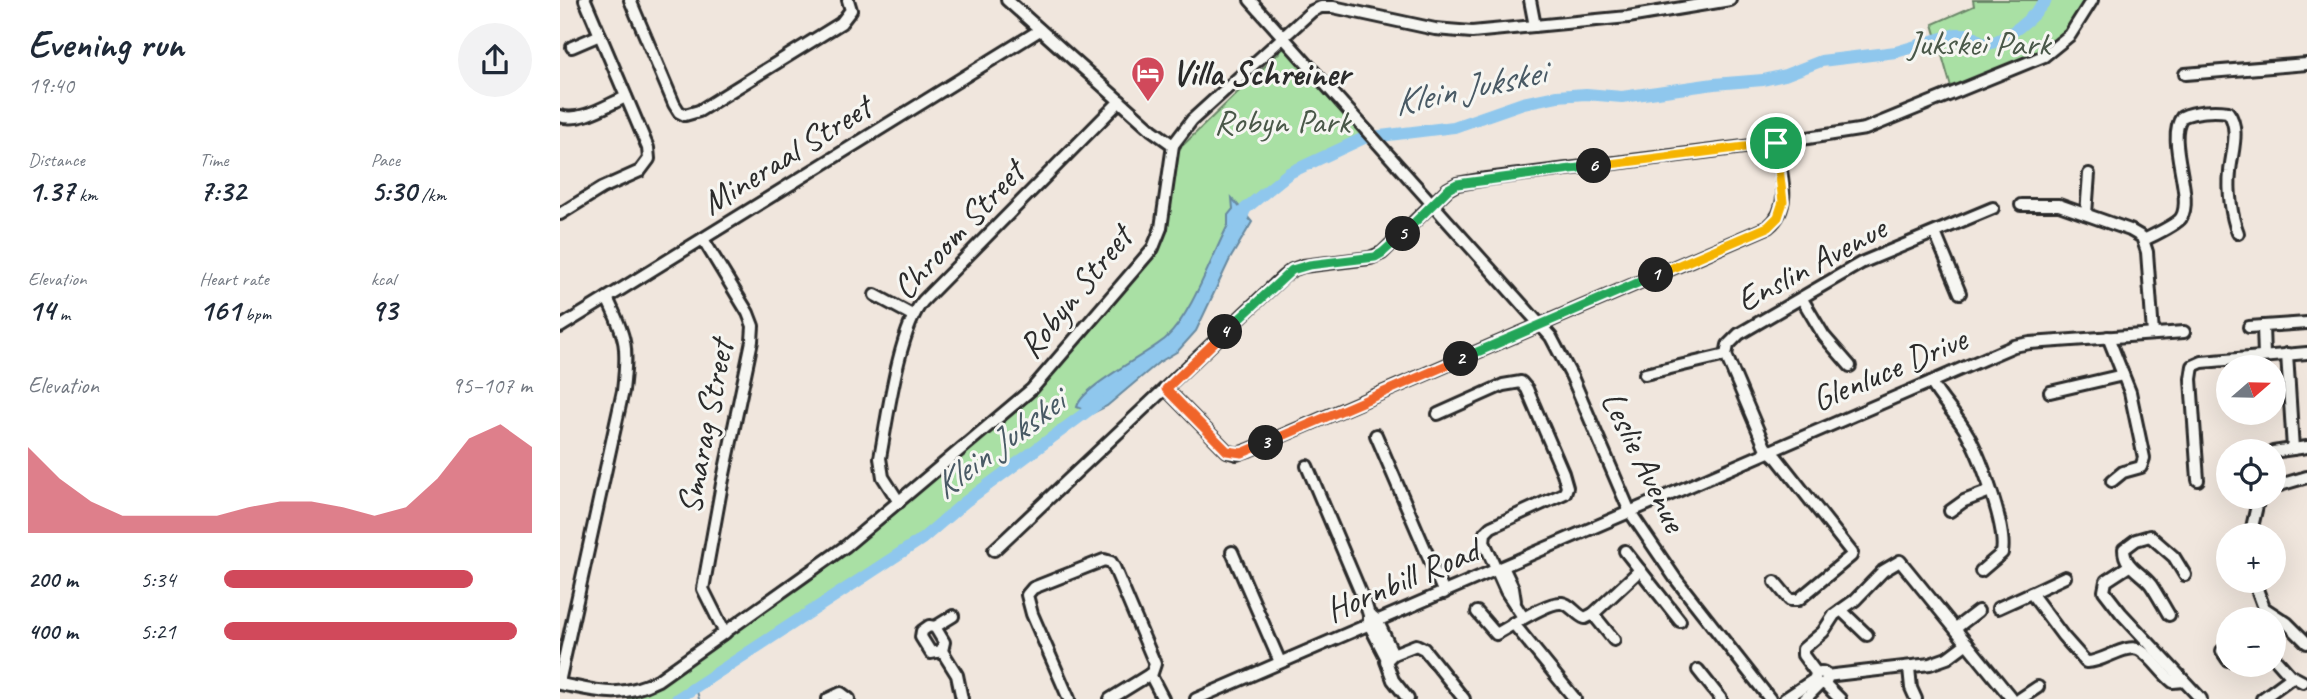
<!DOCTYPE html>
<html lang="en">
<head>
<meta charset="utf-8">
<style>
	body { margin:0; font-family:Caveat,sans-serif; background:#f2f2f3; color:#1f2937; height:100vh; display:flex; flex-direction:column; font-size:26px; white-space:nowrap }
	* { box-sizing:border-box; margin:0 }
	p { font-size:23px; color:#747a83 }
	.icon { flex:none; width:38px; height:38px; fill:none; stroke:currentColor; stroke-width:2; stroke-linecap:round; stroke-linejoin:round }
	.map { position:relative; flex:1; overflow:hidden }
	.details { display:flex; flex-direction:column; background:#fff; width:560px }
	.details>* { flex:none }
	.needle { width:46px; rotate:70deg }
	.fabs { position:absolute; left:1656px; top:355px; display:grid; gap:14px }
	.fabs a { display:grid; place-items:center; width:70px; height:70px; border-radius:50%; background:#fff; box-shadow:0 7px 28px #0002; font-size:35px }
	.pin { position:absolute; display:grid; place-items:center; width:60px; height:60px; color:#fff; margin:-30px; border:4px solid #fff; border-radius:50%; box-shadow:0 2px 7px #0007 }
	.km { position:absolute; width:35px; height:35px; margin:-18px; border-radius:50%; background:#222; color:#fff; font-size:19px; line-height:35px; text-align:center }
	.round { display:grid; place-items:center; flex:none; width:74px; height:74px; border-radius:37px; background:#f2f2f3 }
	.overview { display:flex; align-items:center; justify-content:space-between; height:119px; padding:0 28px }
	h1 { font-size:38px; font-weight:800; line-height:52px }
	.metrics { display:grid; grid-template-columns:repeat(3,1fr); gap:10px; height:119px; padding:7px 28px }
	.metrics div { display:grid; align-content:center }
	.metrics b { font-size:30px; font-weight:800 }
	.metrics small { font-size:19px; font-weight:400 }
	.metrics p { font-size:19px }
	.chart { height:196px; padding:14px 28px }
	.chart p { display:flex; justify-content:space-between }
	.chart svg { width:100%; height:126px; margin-top:7px; fill:#d1495b; opacity:.7 }
	ul { padding:0 28px; list-style:none; font-size:23px }
	li { display:grid; grid-template-columns:112px 84px 1fr; align-items:center; height:52px }
	li i { height:18px; border-radius:9px; background:#d1495b }
	main { display:flex; flex:1; min-height:0 }
	.map>svg:first-child { display:block }
</style>
</head>
<body>
<main>
<section class="details">
<div class="overview"><div><h1>Evening run</h1><p>19:40</p></div><a class="round"><svg class="icon" aria-label="share" viewBox="0 0 24 24"><path d="M12 15V3M7 8l5-5 5 5M5 13v7h14v-7"/></svg></a></div>
<div class="metrics">
<div><p>Distance</p><b>1.37<small> km</small></b></div>
<div><p>Time</p><b>7:32</b></div>
<div><p>Pace</p><b>5:30<small> /km</small></b></div>
</div>
<div class="metrics">
<div><p>Elevation</p><b>14<small> m</small></b></div>
<div><p>Heart rate</p><b>161<small> bpm</small></b></div>
<div><p>kcal</p><b>93</b></div>
</div>
<div class="chart"><p><span>Elevation</span>95–107 m</p>
<svg viewBox="0 0 160 44" preserveAspectRatio="none"><path d="M0 44V14L10 25L20 33L30 38L40 38L50 38L60 38L70 35L80 33L90 33L100 35L110 38L120 35L130 25L140 11L150 6L160 14V44z"/></svg>
</div>
<ul>
<li><b>200 m</b>5:34<i style="width:81%"></i></li>
<li><b>400 m</b>5:21<i style="width:95%"></i></li>
</ul>
</section>
<div class="map">
<svg width="1747" height="699" viewBox="0 0 1747 699">
	<rect width="100%" height="100%" fill="#f0e6dd"/>
	<filter id="ink" filterUnits="userSpaceOnUse"><feTurbulence type="fractalNoise" baseFrequency=".0143" numOctaves="2"/><feDisplacementMap in="SourceGraphic" scale="14" xChannelSelector="R" yChannelSelector="G"/><feConvolveMatrix kernelMatrix="1 2 1 2 8 2 1 2 1" color-interpolation-filters="sRGB"/></filter>
	<g filter="url(#ink)">
		<g fill="#a9e0a4" stroke="#6a8668" stroke-width="2">
			<polygon points="1413,0 1533,0 1526,11 1487,54 1393,94 1373,24 1414,6"/>
			<polygon points="729,43 804,138 729,173 685,209 678,232 626,330 533,405 405,502 362,539 320,568 293,583 117,699 70,699 99,681 334,510 472,398 598,249 618,150"/>
		</g>
		<path fill="#8fc7ed" stroke="#67899f" stroke-width="2" d="M672,198L692,222L670,259L636,331L618,351L598,363L547,406L533,413L517,407C522,386 587,355 606,338C632,314 651,258 668,225V215L673,209Z"/>
		<g fill="none" stroke-linecap="round" stroke-linejoin="round">
			<polyline stroke="#67899f" stroke-width="2" points="136,687 139,699"/>
			<g stroke="#8fc7ed" stroke-width="12">
				<path d="M679,226L685,209L729,173L804,138L894,127L963,103L997,96L1026,94L1062,97L1154,84L1203,80L1225,75L1261,61L1336,52L1396,34H1409L1426,45C1449,38 1472,19 1486,0"/>
				<polyline points="117,699 362,539 405,502 540,402"/>
			</g>
			<g stroke="#2b2b2b" stroke-width="16">
				<g id="minor">
					<polyline points="70,0 114,104 119,112 125,115 139,111 281,23 291,10 288,0"/>
					<polyline points="447,0 592,130 613,145"/>
					<polyline points="690,0 991,337 1012,377 1070,512 1115,578 1210,699"/>
					<polyline points="970,0 975,26"/>
					<polyline points="12,47 40,35"/>
					<polyline points="1625,74 1747,64"/>
					<path d="M0,116C20,123 47,105 66,97"/>
					<polyline points="1461,205 1499,205 1570,230 1582,237 1587,252 1593,334"/>
					<polyline points="0,214 42,188 80,171 89,159 88,148 25,0"/>
					<polyline points="1526,214 1529,174"/>
					<polyline points="1375,233 1400,293"/>
					<polyline points="143,239 188,313 193,326 192,341 162,484 143,589 165,633"/>
					<path d="M1584,240C1592,236 1616,225 1621,218C1635,197 1605,139 1622,117C1635,111 1654,110 1668,112C1681,129 1671,154 1670,172C1668,190 1671,216 1678,233"/>
					<polyline points="315,295 352,315"/>
					<polyline points="1242,299 1264,336 1290,366"/>
					<polyline points="1703,326 1704,356"/>
					<polyline points="0,327 480,30"/>
					<polyline points="1689,327 1747,323"/>
					<polyline points="1548,337 1570,392 1584,458 1581,467 1563,472 1552,481"/>
					<polyline points="1727,354 1733,449 1747,447"/>
					<polyline points="1085,374 1166,355"/>
					<path d="M1371,382C1381,401 1398,416 1408,435C1421,458 1447,528 1442,553L1421,571"/>
					<path d="M606,389L667,451L677,454L689,450L1208,227C1234,207 1220,170 1216,143"/>
					<polyline points="1490,392 1563,375"/>
					<polyline points="878,414 943,385 961,382 967,389 1003,473 1007,487 1005,493 931,527 925,533 924,542 946,591 963,617"/>
					<polyline points="816,435 884,593"/>
					<polyline points="1713,452 1733,449"/>
					<polyline points="747,466 806,605 809,615 809,624 827,659"/>
					<polyline points="1638,480 1631,379 1633,366 1642,362 1747,353"/>
					<polyline points="1713,487 1747,477"/>
					<path d="M339,502L323,477L320,458C327,420 339,328 363,301L560,101"/>
					<polyline points="1390,511 1404,501 1430,491"/>
					<polyline points="1690,536 1699,497"/>
					<polyline points="434,550 723,277 732,270 743,266 810,258 822,253 888,189 897,184 926,179 1216,143 1305,129 1484,56 1510,35 1532,0"/>
					<polyline points="1065,551 1120,621"/>
					<polyline points="672,552 720,662"/>
					<polyline points="1569,566 1546,581 1544,591 1561,613 1641,699"/>
					<polyline points="943,567 953,588 955,601"/>
					<polyline points="1694,581 1704,608 1727,623 1747,643"/>
					<polyline points="1215,582 1230,600 1238,600 1291,556 1292,553 1217,458 1205,447 1166,355 1168,345 1179,334 1301,263 1433,208"/>
					<polyline points="1471,593 1505,577"/>
					<path d="M1438,608L1471,593L1503,636L1526,662C1542,663 1567,642 1580,650C1593,658 1601,673 1613,682L1624,681"/>
					<polyline points="1281,610 1307,635"/>
					<path d="M917,612L936,634C950,627 987,601 1002,603C1011,604 1016,615 1025,618L1033,614L1080,570"/>
					<polyline points="1033,614 1054,640"/>
					<path d="M1609,615C1603,605 1597,594 1591,585C1581,572 1564,567 1564,549L1576,540L1590,536L1614,557L1625,575"/>
					<polyline points="393,616 375,627 384,642 382,651 397,675 402,699"/>
					<polyline points="812,616 817,620 833,654"/>
					<polyline points="953,623 1015,699"/>
					<polyline points="375,627 369,626 362,631 361,637 371,653 382,651"/>
					<polyline points="1396,628 1418,611"/>
					<polyline points="1668,646 1662,651 1668,660"/>
					<polyline points="1713,656 1730,675 1743,682"/>
					<polyline points="1349,668 1351,688 1356,699"/>
					<polyline points="1138,670 1161,699"/>
					<circle cx="1261" cy="678" r="6"/>
					<polyline points="590,674 603,699"/>
					<polyline points="1257,674 1243,655 1243,649 1263,632 1274,615 1295,600 1323,571 1340,561 1452,699"/>
					<polyline points="1266,676 1370,664 1387,658 1407,643"/>
					<path d="M0,678L63,391C68,347 67,339 47,298"/>
					<polyline points="1264,683 1280,699"/>
					<path d="M0,684C41,692 60,699 98,680L286,546L472,389L593,248L601,228L613,145L632,120L752,11L761,7H773L875,29L912,32L1068,17L1170,0"/>
					<polyline points="268,699 281,693 289,699"/>
					<polyline points="509,699 472,614 467,595 473,588 544,560 551,562 554,567 595,664 592,673 550,699"/>
					<polyline points="636,699 1454,346 1470,343 1624,332"/>
					<polyline points="848,699 833,680 826,661 833,654 856,645 864,649 904,699"/>
					<polyline points="1225,699 1255,679"/>
					<polyline points="1245,699 1260,684"/>
					<polyline points="1460,699 1478,687"/>
					<polyline points="1702,699 1732,677"/>
				</g>
			</g>
			<use href="#minor" stroke="#f6f6f2" stroke-width="10"/>
		</g>
	</g>
	<g fill="none" stroke-linecap="round" stroke-linejoin="round" filter="url(#ink)">
		<g stroke="#fff" stroke-width="14">
			<polyline id="split-1" points="1096,275 1208,227 1218,217 1223,202 1216,143"/>
		</g>
		<g stroke="#fff" stroke-width="14">
			<polyline id="split-2" points="901,359 1096,275"/>
		</g>
		<g stroke="#fff" stroke-width="14">
			<polyline id="split-3" points="706,443 901,359"/>
		</g>
		<g stroke="#fff" stroke-width="14">
			<polyline id="split-4" points="665,332 606,389 667,451 682,453 706,443"/>
		</g>
		<g stroke="#fff" stroke-width="14">
			<polyline id="split-5" points="665,332 732,270 749,265 815,257 822,253 843,234"/>
		</g>
		<g stroke="#fff" stroke-width="14">
			<polyline id="split-6" points="843,234 888,189 897,184 1034,166"/>
		</g>
		<g stroke="#fff" stroke-width="14">
			<polyline id="split-7" points="1034,166 1216,143"/>
		</g>
		<use href="#split-1" stroke="#f5b400" stroke-width="9"/>
		<use href="#split-2" stroke="#22a559" stroke-width="9"/>
		<use href="#split-3" stroke="#f0652b" stroke-width="9"/>
		<use href="#split-4" stroke="#f0652b" stroke-width="9"/>
		<use href="#split-5" stroke="#22a559" stroke-width="9"/>
		<use href="#split-6" stroke="#22a559" stroke-width="9"/>
		<use href="#split-7" stroke="#f5b400" stroke-width="9"/>
	</g>
	<defs>
		<g id="hotel-pin" transform="scale(1.75)"><path d="M0 17L-7.5 6A9.5 9.5 0 1 1 7.5 6Z" fill="#d1495b" stroke="#f6f6f2"/><path d="M-6-4.5h1.5V1H6V5H4.5V3h-9V5H-6ZM-4 0a1.8 1.8 0 1 1 3.6 0ZM.5 0V-2.5h3Q6-2.5 6 0Z" fill="#fff"/></g>
	</defs>
	<g fill-rule="evenodd">
		<use href="#hotel-pin" x="588" y="73"/>
	</g>
	<g text-anchor="middle" dominant-baseline="central" stroke-width="6" stroke-linejoin="round" paint-order="stroke">
		<g font-size="35" fill="#4a5849" stroke="#f6f6f2">
			<text x="1419" y="43">Jukskei Park</text>
			<text x="722" y="121">Robyn Park</text>
		</g>
		<g font-size="35" font-weight="bold" fill="#2b2b2b" stroke="#f6f6f2" text-anchor="start">
			<text x="612" y="73">Villa Schreiner</text>
		</g>
		<g font-size="35" fill="#2b2b2b" stroke="#f6f6f2">
			<text transform="translate(226 155) rotate(-32)">Mineraal Street</text>
			<text transform="translate(398 230) rotate(-47)">Chroom Street</text>
			<text transform="translate(1251 264) rotate(-28)">Enslin Avenue</text>
			<text transform="translate(515 292) rotate(-51)">Robyn Street</text>
			<text transform="translate(1329 369) rotate(-23)">Glenluce Drive</text>
			<text transform="translate(145 427) rotate(-79)">Smarag Street</text>
			<text transform="translate(1084 461) rotate(64)">Leslie Avenue</text>
			<text transform="translate(842 580) rotate(-23)">Hornbill Road</text>
		</g>
		<g font-size="37" font-style="italic" fill="#495a65" stroke="#f6f6f2">
			<text transform="translate(909 87) rotate(-12)">Klein Jukskei</text>
			<text transform="translate(438 444) rotate(-37)">Klein Jukskei</text>
		</g>
	</g>
</svg>
<div class="fabs">
<a><svg class="needle" viewBox="-14 -14 28 28"><path d="M0-13l5 13h-10z" fill="#e53935"/><path d="M0 13l5-13h-10z" fill="#747a83"/></svg></a>
<a><svg class="icon" aria-label="locate" viewBox="0 0 24 24"><circle cx="12" cy="12" r="6"/><path d="M12 2v4M12 18v4M2 12h4M18 12h4"/></svg></a>
<a>+</a>
<a>−</a>
</div>
<div class="pin" style="left:1216px;top:143px;background:#1e9e55"><svg class="icon" aria-label="arrive" viewBox="0 0 24 24"><path d="M6 21V4h12l-3 4 3 4H6"/></svg></div>
<b class="km" style="left:1096px;top:275px">1</b>
<b class="km" style="left:901px;top:359px">2</b>
<b class="km" style="left:706px;top:443px">3</b>
<b class="km" style="left:665px;top:332px">4</b>
<b class="km" style="left:843px;top:234px">5</b>
<b class="km" style="left:1034px;top:166px">6</b>
</div>
</main>
</body>
</html>
